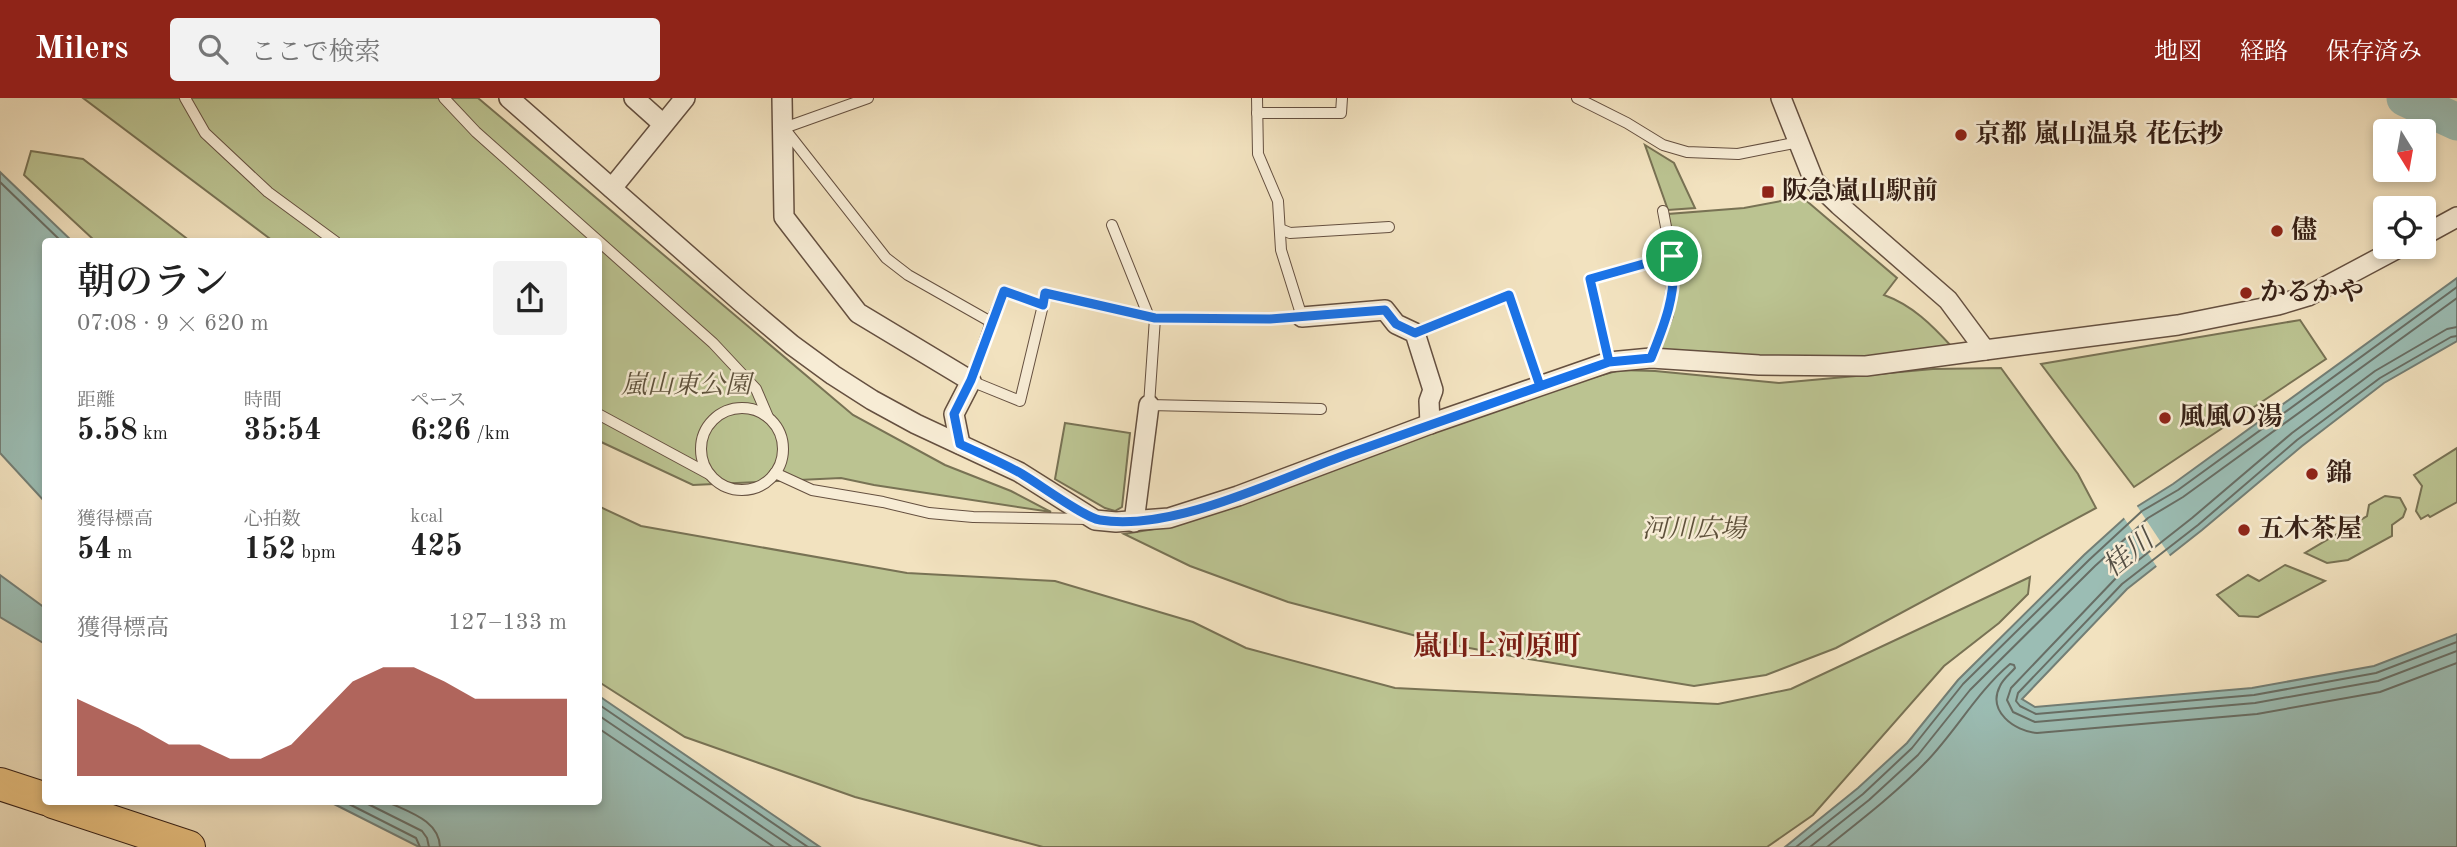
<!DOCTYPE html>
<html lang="ja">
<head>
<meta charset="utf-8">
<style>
	body { margin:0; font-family:"Old Standard TT","Noto Serif JP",serif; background:#f2f2f2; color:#222; height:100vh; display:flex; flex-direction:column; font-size:26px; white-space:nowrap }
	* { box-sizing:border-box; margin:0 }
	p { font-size:23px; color:#767676 }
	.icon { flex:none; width:38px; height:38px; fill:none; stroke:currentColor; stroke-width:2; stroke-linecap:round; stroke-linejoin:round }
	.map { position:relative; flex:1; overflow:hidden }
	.sheet { position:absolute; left:42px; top:140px; width:560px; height:567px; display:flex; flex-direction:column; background:#fff; border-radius:7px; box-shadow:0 4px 10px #0003 }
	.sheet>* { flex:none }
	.needle { width:46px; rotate:169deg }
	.tools { position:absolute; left:2373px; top:21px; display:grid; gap:14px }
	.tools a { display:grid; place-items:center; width:63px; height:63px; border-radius:7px; background:#fff; box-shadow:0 4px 10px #0003; font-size:35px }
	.pin { position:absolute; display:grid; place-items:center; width:60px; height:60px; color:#fff; margin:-30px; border:4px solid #fff; border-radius:50%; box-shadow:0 2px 7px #0007 }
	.round { display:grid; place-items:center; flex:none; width:74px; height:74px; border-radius:7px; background:#f2f2f2 }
	.head { display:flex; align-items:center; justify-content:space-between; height:119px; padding:0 35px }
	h1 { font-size:38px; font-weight:600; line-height:52px }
	.metrics { display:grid; grid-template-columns:repeat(3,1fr); gap:10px; height:119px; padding:7px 35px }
	.metrics div { display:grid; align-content:center }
	.metrics b { font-size:30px; font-weight:600 }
	.metrics small { font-size:19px; font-weight:400 }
	.metrics p { font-size:19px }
	.chart { height:196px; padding:14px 35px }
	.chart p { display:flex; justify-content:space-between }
	.chart svg { width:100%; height:126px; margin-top:7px; fill:#8f2418; opacity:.7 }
	header { display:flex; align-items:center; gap:42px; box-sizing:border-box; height:98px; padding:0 35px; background:#8f2418; color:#fff }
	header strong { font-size:33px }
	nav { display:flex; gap:38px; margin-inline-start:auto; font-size:24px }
	.search { width:490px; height:63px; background:#f2f2f2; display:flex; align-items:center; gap:18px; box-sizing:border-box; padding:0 24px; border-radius:7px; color:#767676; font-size:26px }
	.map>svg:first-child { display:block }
</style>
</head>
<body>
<header>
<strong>Milers</strong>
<div class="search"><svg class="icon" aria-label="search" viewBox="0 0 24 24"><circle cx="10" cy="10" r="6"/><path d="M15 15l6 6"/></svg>ここで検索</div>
<nav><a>地図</a><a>経路</a><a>保存済み</a></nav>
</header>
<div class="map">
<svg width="2457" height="749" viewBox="0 0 2457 749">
	<rect width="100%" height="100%" fill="#f2e2bf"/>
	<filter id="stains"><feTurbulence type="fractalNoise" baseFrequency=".00286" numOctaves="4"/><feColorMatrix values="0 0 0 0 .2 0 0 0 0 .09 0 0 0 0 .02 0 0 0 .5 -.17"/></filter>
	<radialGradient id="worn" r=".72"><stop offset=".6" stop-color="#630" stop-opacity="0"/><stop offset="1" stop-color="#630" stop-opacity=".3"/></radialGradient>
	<g fill="#bbc391" stroke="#787254" stroke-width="2">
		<polygon points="83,0 478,0 853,317 945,367 1011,393 1051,414 874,387 841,380 693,387 599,343 598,144 273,143"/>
		<polygon points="1645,47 1674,65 1695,110 1668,112"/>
		<polygon points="31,53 83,61 190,143 95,143 24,77"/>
		<path d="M1802,99L1897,180L1884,197C1912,207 1932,227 1952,249L1873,262L1658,258L1672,220L1679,169L1668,116L1744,110Z"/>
		<polygon points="2300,222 2326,261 2134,389 2041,266"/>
		<polygon points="2001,270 2078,376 2096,410 1836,550 1766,577 1694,588 1522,560 1443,545 1288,504 1190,468 1124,436 1160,430 1566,287 1620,272 1655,273 1779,285 1933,271"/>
		<polygon points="1065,325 1130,335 1122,409 1115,413 1105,410 1055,381"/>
		<polygon points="2457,350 2457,404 2430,419 2428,417 2421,421 2416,413 2422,388 2414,377"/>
		<polygon points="2385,398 2400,400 2406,411 2403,419 2392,427 2392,438 2348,462 2327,465 2305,455 2367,418 2369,407"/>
		<polygon points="598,408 641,428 907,475 1055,483 1193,524 1246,550 1395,590 1718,606 1791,591 2030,479 2028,496 1999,525 1944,568 1813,717 1767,749 1043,749 855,699 685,639 599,584"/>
		<polygon points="2285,467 2325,483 2258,519 2239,518 2217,497 2248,477 2259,483"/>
	</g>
	<g fill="#9bbdb4" stroke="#737e75" stroke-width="2">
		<polygon points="0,74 72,143 46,144 45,404 0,355"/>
		<polygon points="2457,180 2457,243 2384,285 2302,348 2202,432 2127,491 2022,601 2035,609 2252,590 2374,568 2457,536 2457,749 1785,749 1858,690 1907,645 1958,582 2084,457 2138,408 2173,386"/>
		<polygon points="0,477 45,510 45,546 0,519"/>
		<polygon points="599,598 820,749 419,749 330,704 598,704"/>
	</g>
	<polygon fill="#f2e2bf" points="2135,405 2172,461 2159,472 2122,417"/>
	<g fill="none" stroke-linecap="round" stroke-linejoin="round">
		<g stroke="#686e65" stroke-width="2">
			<polyline points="0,84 62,144"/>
			<polyline points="2457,229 2447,231 2375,273 2292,335 2192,420 2117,479 2011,590 2007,602 2013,614 2035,624 2255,605 2378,583 2457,553"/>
			<polyline points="2457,238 2451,239 2380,280 2297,342 2198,427 2122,486 2018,595 2016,603 2020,608 2036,616 2254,597 2376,575 2457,544"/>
			<polyline points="598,606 808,749"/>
			<polyline points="598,617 792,749"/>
			<polyline points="598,630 774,749"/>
			<polyline points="345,704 416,740 420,749"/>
			<polyline points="364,704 422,733 427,740 429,749"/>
			<path d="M388,704C408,714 439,722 440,749"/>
			<polyline points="1796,749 1863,696 1912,650 1963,586 2089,462 2142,413 2178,392 2457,189"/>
			<polyline points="1810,749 1869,702 1918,657 1970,592 2095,468 2148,420 2183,399 2457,200"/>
			<path d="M1827,749C1861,722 1896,695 1926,664C1956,633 1977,594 2010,566L2014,567L2015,570C2010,576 2003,581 2000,588C1987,613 2014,633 2037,635L2257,616L2380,594L2457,565"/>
		</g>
		<polyline stroke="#9bbdb4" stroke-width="37" points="2405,0 2457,24"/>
		<g stroke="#655040" stroke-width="12">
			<g id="lane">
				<polyline points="185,0 205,35 268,94 336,144"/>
				<polyline points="444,0 476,34 713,245 756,291 768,319"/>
				<polyline points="868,0 784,30 886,160 908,177 991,224 1004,193 1043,207 1045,195 1155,220 1270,221 1302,219 1281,152 1278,103 1258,56 1257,0"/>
				<polyline points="1577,0 1627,25 1663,47 1687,54 1738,56 1799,44"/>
				<polyline points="1257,15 1341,15 1342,0"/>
				<polyline points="1112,127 1149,219"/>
				<polyline points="1280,131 1290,135 1389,129"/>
				<polyline points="1155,220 1149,307 1321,311"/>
				<polyline points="991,224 971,283 1020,303 1043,207"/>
				<polyline points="1415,235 1509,197 1540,288"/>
				<polyline points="1651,260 1668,217 1674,171 1663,113"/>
				<polyline points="1609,264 1590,181 1672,158"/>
				<circle cx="742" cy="351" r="41"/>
				<polyline points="598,316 709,376"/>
				<polyline points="775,375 812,392 883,404 929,415 973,419 1088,421"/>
			</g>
		</g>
		<g stroke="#655040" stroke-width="22">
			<g id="street">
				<polyline points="509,0 740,203 792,247 833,277 872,302 916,326 1019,374 1095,422 1116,424 1169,420 1238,398 1430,326 1609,264 1651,260 1759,267 1866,268 1985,252"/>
				<polyline points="634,0 663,26"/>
				<polyline points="782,0 784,119 858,215 971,283 954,316 960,346"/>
				<polyline points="1781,0 1814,83 1839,107 1948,202 1985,252 2178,227 2278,207 2308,198 2400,149"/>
				<polyline points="612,90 685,0"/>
				<polyline points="2424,137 2457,119"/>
				<polyline points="1302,219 1385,212 1396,226 1415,235 1433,292 1429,303 1430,326"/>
				<polyline points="1134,424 1149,307"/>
			</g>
		</g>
		<g stroke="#362016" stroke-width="34">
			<g id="primary">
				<polyline points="0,686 46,701"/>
				<polyline points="53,704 189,749"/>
			</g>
		</g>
		<use href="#lane" stroke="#f7ecd5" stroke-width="10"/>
		<use href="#street" stroke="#f7ecd5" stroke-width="19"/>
		<use href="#primary" stroke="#e9c180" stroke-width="32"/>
	</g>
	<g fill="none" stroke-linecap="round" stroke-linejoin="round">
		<g stroke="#fff" stroke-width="14">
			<path id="route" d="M1672,158C1678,193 1664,228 1651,260L1609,264L1540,288L1509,197L1415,235L1396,226L1385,212L1270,221L1155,220L1045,195L1043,207L1004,193L971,282L954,316L960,346C981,356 1003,365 1022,376C1039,386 1085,420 1100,422C1174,434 1278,381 1348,356C1435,325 1522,295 1609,264L1590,181L1672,158"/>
		</g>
		<use href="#route" stroke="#1a73e8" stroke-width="9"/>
	</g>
	<g fill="#8f2418" stroke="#f7ecd5" stroke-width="2.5">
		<circle cx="1961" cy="37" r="7"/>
		<rect x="1761" y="87" width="14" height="14" rx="3.5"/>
		<circle cx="2277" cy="133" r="7"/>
		<circle cx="2246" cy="195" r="7"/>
		<circle cx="2165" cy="320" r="7"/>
		<circle cx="2312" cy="376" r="7"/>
		<circle cx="2244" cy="432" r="7"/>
	</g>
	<g text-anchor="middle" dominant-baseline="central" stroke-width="5" stroke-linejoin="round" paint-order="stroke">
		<g font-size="26" font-weight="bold" fill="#362016" stroke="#f7ecd5" text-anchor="start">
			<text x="1975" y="37">京都 嵐山温泉 花伝抄</text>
			<text x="1782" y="94">阪急嵐山駅前</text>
			<text x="2291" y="133">儘</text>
			<text x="2260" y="195">かるかや</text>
			<text x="2179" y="320">風風の湯</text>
			<text x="2326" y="376">錦</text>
			<text x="2258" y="432">五木茶屋</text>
		</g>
		<g font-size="26" font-style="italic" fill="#5e513b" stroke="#f7ecd5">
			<text x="686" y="288">嵐山東公園</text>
			<text x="1694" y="432">河川広場</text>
		</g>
		<g font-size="28" font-style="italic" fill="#544f45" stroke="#f7ecd5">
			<text transform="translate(2129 457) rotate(-39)">桂川</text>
		</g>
		<g font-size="28" font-weight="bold" fill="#7a1f14" stroke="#f7ecd5">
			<text x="1497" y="550">嵐山上河原町</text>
		</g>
	</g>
	<rect width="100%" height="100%" filter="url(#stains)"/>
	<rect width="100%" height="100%" fill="url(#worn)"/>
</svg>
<div class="tools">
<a><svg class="needle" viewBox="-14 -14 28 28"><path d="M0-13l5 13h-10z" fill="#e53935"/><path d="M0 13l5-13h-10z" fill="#767676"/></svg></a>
<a><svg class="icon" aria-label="locate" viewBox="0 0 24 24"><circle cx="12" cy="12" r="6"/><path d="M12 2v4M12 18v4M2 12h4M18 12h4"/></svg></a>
</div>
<div class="pin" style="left:1672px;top:158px;background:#1e9e55"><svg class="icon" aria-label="arrive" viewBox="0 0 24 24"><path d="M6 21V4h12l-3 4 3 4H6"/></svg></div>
<section class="sheet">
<div class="head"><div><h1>朝のラン</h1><p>07:08 · 9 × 620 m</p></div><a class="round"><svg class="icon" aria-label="share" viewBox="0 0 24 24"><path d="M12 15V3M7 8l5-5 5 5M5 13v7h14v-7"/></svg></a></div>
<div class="metrics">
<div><p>距離</p><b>5.58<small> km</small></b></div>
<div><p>時間</p><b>35:54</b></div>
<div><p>ペース</p><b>6:26<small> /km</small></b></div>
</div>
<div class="metrics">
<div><p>獲得標高</p><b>54<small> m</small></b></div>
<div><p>心拍数</p><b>152<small> bpm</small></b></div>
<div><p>kcal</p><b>425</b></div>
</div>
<div class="chart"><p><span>獲得標高</span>127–133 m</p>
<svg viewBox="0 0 160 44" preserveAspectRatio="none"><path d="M0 44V17L10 22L20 27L30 33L40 33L50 38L60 38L70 33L80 22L90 11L100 6L110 6L120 11L130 17L140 17L150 17L160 17V44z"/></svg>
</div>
</section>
</div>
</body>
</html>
